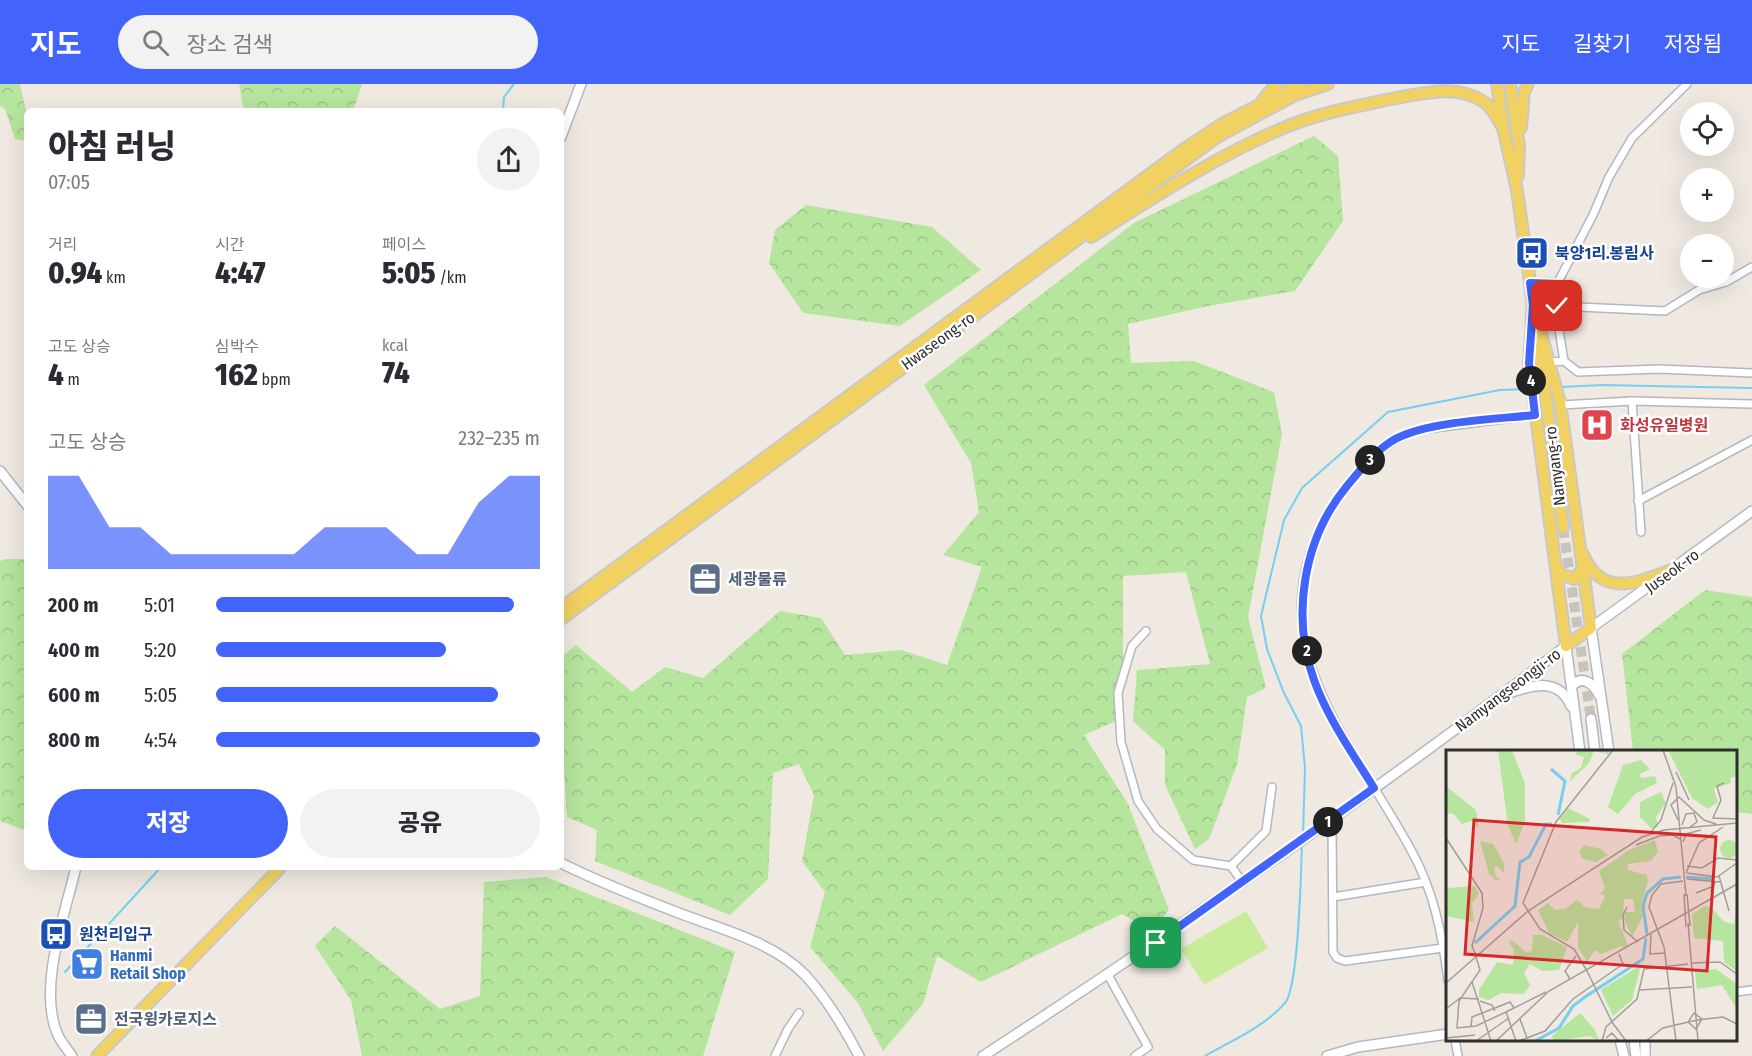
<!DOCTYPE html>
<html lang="ko">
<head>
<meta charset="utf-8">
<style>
	body { margin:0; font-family:"Fira Sans Condensed","Noto Sans KR",sans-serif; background:#f2f2f3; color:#2b2b33; height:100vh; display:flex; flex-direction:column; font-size:22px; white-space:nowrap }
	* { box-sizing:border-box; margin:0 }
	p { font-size:20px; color:#7c7c81 }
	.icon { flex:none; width:33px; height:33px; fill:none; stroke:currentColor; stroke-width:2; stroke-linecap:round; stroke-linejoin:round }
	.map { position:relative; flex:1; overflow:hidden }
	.details { position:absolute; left:24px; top:24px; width:540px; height:762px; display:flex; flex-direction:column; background:#fff; border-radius:9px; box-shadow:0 6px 24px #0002 }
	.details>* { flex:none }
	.fabs { position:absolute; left:1680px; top:18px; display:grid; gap:12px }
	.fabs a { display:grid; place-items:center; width:54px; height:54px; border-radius:50%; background:#fff; box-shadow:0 6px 24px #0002; font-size:30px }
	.pin { position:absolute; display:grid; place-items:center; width:51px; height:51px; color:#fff; margin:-26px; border-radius:12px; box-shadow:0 3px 9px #0006 }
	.km { position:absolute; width:30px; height:30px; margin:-15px; border-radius:50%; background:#222; color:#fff; font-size:16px; line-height:30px; text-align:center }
	.round { display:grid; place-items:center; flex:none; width:63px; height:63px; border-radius:32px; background:#f2f2f3 }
	.headline { display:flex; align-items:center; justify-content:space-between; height:102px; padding:0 24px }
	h1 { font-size:33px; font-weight:800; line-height:45px }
	.figures { display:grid; grid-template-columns:repeat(3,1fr); gap:9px; height:102px; padding:6px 24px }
	.figures div { display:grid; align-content:center }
	.figures b { font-size:30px; font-weight:800 }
	.figures small { font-size:16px; font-weight:400 }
	.figures p { font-size:16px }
	.chart { height:168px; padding:12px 24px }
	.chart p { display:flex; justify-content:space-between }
	.chart svg { width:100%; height:108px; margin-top:6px; fill:#4264fb; opacity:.7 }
	.button { display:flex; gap:12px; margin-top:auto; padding:12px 24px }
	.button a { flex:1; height:69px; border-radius:36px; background:#4264fb; color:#fff; font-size:24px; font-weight:800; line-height:69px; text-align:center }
	.button a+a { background:#f2f2f3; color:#2b2b33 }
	ul { padding:0 24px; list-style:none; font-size:20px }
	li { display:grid; grid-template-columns:96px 72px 1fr; align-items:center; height:45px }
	li i { height:15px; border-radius:8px; background:#4264fb }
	header { display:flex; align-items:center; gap:36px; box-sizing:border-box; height:84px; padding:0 30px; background:#4264fb; color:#fff }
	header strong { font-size:28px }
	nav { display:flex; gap:33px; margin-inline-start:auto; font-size:21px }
	.search { width:420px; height:54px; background:#f2f2f3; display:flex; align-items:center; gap:15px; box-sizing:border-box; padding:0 21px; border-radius:33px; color:#7c7c81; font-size:22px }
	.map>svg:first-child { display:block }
</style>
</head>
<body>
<header>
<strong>지도</strong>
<div class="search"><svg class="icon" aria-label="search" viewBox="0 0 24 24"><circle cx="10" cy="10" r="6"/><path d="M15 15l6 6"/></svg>장소 검색</div>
<nav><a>지도</a><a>길찾기</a><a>저장됨</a></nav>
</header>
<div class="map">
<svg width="1752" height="972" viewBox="0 0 1752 972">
	<defs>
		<pattern id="forest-crowns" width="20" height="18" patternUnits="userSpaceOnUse" patternTransform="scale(1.5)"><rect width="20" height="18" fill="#b6e59e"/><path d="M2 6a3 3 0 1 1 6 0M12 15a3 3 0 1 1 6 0" fill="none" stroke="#9dc588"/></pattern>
	</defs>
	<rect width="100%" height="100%" fill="#efe9e1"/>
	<g fill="url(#forest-crowns)">
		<polygon points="0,0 20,0 27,31 27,57 15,55 5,25 0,22"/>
		<polygon points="239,0 362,0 353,27 244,27"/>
		<polygon points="1314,52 1338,72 1343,137 1295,207 1208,222 1128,240 1131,279 1194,277 1274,308 1282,350 1248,533 1266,604 1247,613 1237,681 1209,755 1195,765 1165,701 1165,666 1133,637 1137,586 1210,580 1186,488 1123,492 1123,634 1084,651 1128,720 1169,826 1152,847 1122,830 981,898 937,872 923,920 883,967 858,919 810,863 825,808 802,777 814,711 799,680 773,689 768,795 730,831 595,777 597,746 567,733 564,684 561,682 561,573 576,561 632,608 665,583 703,594 780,527 821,534 845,571 901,566 947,581 982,483 943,471 979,428 971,379 924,301 1134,139"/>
		<polygon points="806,121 932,143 981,186 900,242 803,229 769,179 775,146"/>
		<polygon points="6,475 27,475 27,747 0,737 0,477"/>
		<polygon points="1705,506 1752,513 1752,730 1736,728 1736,668 1633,667 1622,570"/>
		<polygon points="546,793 735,868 703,972 362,972 351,916 315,862 335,842 440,925 480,912 484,798"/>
	</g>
	<polygon fill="#c9ec9a" points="1246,827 1268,864 1204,901 1181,865"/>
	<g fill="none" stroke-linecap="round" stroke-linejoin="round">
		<g stroke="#75cff0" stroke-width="2">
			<polyline points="503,27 504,13 514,0"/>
			<polyline points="1560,303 1602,301 1752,304"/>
			<polyline points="1303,750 1305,684 1301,642 1284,609 1267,565 1261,532 1284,436 1302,404 1388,328 1500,306 1527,305"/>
			<polyline points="65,888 161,783"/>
			<path d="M1205,972C1233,956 1264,943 1285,919C1299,903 1301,785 1302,759"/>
		</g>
		<polyline stroke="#c8c4bd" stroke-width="10" stroke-dasharray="10 5" stroke-linecap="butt" points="1563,444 1591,635"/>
		<g stroke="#b4b7c1" stroke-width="10">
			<g id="street">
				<polyline points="1530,199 1557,200"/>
				<polyline points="1557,222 1665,227 1699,206 1726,198 1752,183"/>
				<polyline points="1564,277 1578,288 1659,285 1752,289"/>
				<polyline points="1551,278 1564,277 1557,233 1557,200 1593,131 1609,93 1632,54 1687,0"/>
				<polyline points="1632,317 1641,448"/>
				<polyline points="1561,321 1632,317 1752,320"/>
				<polyline points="1638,417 1752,356"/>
				<polyline points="1146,547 1132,562 1118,609 1121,658 1138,717 1157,745 1193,776 1231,782 1243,799"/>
				<polyline points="1332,736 1333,868 1337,874 1345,877 1443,864"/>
				<polyline points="1231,782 1266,747 1272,703"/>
				<polyline points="1333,813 1426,798"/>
				<polyline points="1108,891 1148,963 1135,972"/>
				<path d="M1448,896C1442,850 1434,807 1411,766C1350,653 1248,552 1335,419C1356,387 1382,357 1419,346L1535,331"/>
				<polyline points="1736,908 1752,906"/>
				<polyline points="1455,956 1458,972"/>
				<polyline points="775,972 788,945 799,929"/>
			</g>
		</g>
		<g stroke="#b4b7c1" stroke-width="12">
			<g id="secondary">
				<polyline points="561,53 581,0"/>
				<polyline points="0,387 27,421"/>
				<path d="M1572,602C1582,590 1594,600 1599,611"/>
				<path d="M1509,609C1532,601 1559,593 1571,622"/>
				<polyline points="1591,635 1595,668"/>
				<polyline points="1609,668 1591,544 1752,427"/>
				<path d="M561,779C601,799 642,815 684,831C724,846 775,859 806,892C827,915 845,945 859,972"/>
				<polyline points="1620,956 1624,972"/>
				<polyline points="1634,956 1636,972"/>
				<path d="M72,972C67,965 60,957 57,949C38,903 65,830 76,783"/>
				<path d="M983,972C1183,842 1377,707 1566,562L1580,668"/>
				<polyline points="1327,972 1358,963 1448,950"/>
				<polyline points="1645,972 1645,956"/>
			</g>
		</g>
		<g stroke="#c9c9c9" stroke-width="14">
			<g id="primary">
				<polyline points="1497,0 1503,44 1517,106 1534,227"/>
				<polyline points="1510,0 1519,62 1518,92"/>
				<polyline points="1263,16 1276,0"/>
				<polyline points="1521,44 1524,8 1528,0"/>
				<path d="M1091,153C1153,114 1213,74 1281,45C1318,29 1357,22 1396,14C1426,9 1457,0 1484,18C1492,23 1498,36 1503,44"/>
				<polygon points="1533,221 1560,318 1591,544 1566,562 1529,279"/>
				<polyline points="1538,254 1563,444"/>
				<path d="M1583,470C1602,517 1641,497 1677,484"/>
				<polyline points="1556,481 1561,490 1574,495 1582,486"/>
				<polyline points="561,524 1184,65 1222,40 1300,0"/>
				<polyline points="561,535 1217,53 1295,11 1328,0"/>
				<polyline points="97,972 281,783"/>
			</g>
		</g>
		<use href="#street" stroke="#fff" stroke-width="7"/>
		<use href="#secondary" stroke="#fff" stroke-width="9"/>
		<use href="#primary" stroke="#f2d163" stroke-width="10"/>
	</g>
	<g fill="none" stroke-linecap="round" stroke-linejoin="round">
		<g stroke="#fff" stroke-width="12">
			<path id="route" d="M1156,859L1374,704C1353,670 1328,635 1314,596C1291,532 1303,455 1347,402C1363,383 1380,360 1404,351C1439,337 1497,335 1535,331L1529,279L1533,221L1530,199L1557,200V222"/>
		</g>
		<use href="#route" stroke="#4264fb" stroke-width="8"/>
	</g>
	<defs>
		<g id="bus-square" transform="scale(1.725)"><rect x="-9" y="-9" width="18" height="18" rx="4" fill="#1a4fb4" stroke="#fff"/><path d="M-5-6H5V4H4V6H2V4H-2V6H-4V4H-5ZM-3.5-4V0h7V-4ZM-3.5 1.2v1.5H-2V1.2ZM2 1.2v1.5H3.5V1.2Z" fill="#fff"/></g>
		<g id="hospital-square" transform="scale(1.725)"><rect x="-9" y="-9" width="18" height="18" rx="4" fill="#e0444e" stroke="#fff"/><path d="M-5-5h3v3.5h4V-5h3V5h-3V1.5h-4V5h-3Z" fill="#fff"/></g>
		<g id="office-square" transform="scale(1.725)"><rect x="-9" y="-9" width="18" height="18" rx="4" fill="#5c6f8a" stroke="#fff"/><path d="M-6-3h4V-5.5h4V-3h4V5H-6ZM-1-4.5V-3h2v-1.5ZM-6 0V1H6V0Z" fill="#fff"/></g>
		<g id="supermarket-square" transform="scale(1.725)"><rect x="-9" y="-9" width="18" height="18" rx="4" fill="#3f7fe0" stroke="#fff"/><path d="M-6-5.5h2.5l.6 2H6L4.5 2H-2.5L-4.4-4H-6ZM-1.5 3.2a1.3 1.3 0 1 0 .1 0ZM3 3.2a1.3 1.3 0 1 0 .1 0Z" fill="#fff"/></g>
	</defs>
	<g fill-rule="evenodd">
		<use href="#bus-square" x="1532" y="169"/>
		<use href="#hospital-square" x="1597" y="341"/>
		<use href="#office-square" x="705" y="495"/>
		<use href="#bus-square" x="56" y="850"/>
		<use href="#supermarket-square" x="87" y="880"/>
		<use href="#office-square" x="91" y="935"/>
	</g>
	<g text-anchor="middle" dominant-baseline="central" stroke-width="5" stroke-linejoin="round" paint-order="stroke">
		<g font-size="16" font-weight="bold" fill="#164399" stroke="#fff" text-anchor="start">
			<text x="1555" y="169">북양1리.봉림사</text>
			<text x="79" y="850">원천리입구</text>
		</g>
		<g font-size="16" fill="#2e2e2e" stroke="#fff">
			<text transform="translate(938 257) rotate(-36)">Hwaseong-ro</text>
			<text transform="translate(1555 382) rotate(-97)">Namyang-ro</text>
			<text transform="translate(1672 487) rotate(-36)">Juseok-ro</text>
			<text transform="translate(1508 606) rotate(-37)">Namyangseongji-ro</text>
		</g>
		<g font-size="16" font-weight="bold" fill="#be3a42" stroke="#fff" text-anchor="start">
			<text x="1620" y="341">화성유일병원</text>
		</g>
		<g font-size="16" font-weight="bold" fill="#4e5e75" stroke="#fff" text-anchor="start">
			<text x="728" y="495">세광물류</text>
			<text x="114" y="935">전국윙카로지스</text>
		</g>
		<g font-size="16" font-weight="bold" fill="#366cbe" stroke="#fff" text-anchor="start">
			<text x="110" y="871">Hanmi<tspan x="110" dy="18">Retail Shop</tspan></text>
		</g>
	</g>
	<g transform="translate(1446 666)">
		<rect width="291" height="291" fill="#efe9e1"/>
		<path d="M255,0H291V26L284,28L285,33L267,39Z" fill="#b6e59e"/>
		<path d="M52,0H66L79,34V71L70,94L62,76ZM131,0H165L162,4L148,1L143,13L123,32L126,23L135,18L138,7L129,4ZM222,0H255L272,52L262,59L246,48ZM195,10L204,19L194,24L195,28L209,26L211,33L189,44L172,64L162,57L177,15ZM0,22L1,37L30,60L33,78L25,71L16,74L8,64L0,63ZM215,42L220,53L210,67L212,77L205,78L194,67V52ZM122,58L144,69L143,72L116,73L114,69ZM274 99a9 9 0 1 1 18 0a9 9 0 1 1-18 0ZM209,90L212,102L205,111L182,114V120L201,125L202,131L195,156L197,166L186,187L178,169L179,162H189L187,149H178L177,168L172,171L182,195L179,198L175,196L155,204L149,200L141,212L132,197V172L121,192L103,183L92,160L102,153L109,160L119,159L131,150L139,157L153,159L159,146L154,144L159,138L153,121L183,100ZM34,91L47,94L58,113V123L51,116L48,118L50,127L55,129L49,130L43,124ZM138,95L155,99L162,105L150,112L137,109L133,102ZM29,136L33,144L26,153L28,172L0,166V138ZM291,155V221L278,212L277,191L248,188L246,164L259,156L266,158L278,172L288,174ZM87,185H96L121,197L113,220L96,221L84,214L78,223L84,235L78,244L55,243L43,250L33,247V240L51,212L67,215L68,200L63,192L66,190L80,202L86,201ZM270,219L291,234V259L276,235L251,239L249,221ZM134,263L149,280L153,291L144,286L108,291L106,286Z" fill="#b6e59e"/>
		<path d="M195,215L186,250L167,266L155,240Z" fill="#b6e59e"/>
		<path fill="none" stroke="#75cff0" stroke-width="3" d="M105,19L119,31L112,65M240,127L268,129M201,184L197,156L201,143L217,129L235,127M29,193L69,156L74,112L83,107L100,74H106M89,291L113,278L127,256L139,247L197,209L200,188"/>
		<path fill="none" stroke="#a29e99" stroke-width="1.5" d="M217,0L230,37L240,146M230,22L243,50M278,33L271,36L275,50L267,68L291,69M232,70L225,55L233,47L258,70L270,74M236,75L240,64L248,63L251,72L244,77M204,83L215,70L227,33M0,88L36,143L37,158L26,196L30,206M237,92L240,84L255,80M190,95L213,86L227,85L234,89M241,116L256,118L272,108L291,110M240,123L253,93L277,77M241,123L271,127L291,113M273,126L283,161M241,129L274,132M250,143L268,136L269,131M238,144L240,177M241,144L244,176M181,157L177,165L178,180L192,192M242,173L252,291M205,184L204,204L219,203M30,207L34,220L13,251L11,278L30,276L60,262L70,291M246,213L274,212L291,224M141,221L166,272L180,291M141,221L128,199L94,179L77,153L110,72L167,0M124,229L119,221L130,206M26,232L45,291M0,233L82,161L196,87L218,80L291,73M193,240L246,237M34,251L46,255L49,261M0,259L14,248L33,249M60,262L100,242M248,263L256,269L250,279L242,272ZM74,269L81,288M25,277L26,267L64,252L68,258M0,288L29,285M160,288L166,283L173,291M30,291L63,268M50,291L103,241L291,134M73,291L99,281L127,249L177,214L173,204M156,291L160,277L191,249L198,219L242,214M200,291L217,278L251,270L277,267L291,274M230,291L218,197L203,157L206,145L215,134L237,131"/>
		<path fill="#d62828" fill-opacity="0.15" stroke="#d62828" stroke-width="3" d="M28,70L270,87L261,221L19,204Z"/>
		<rect width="291" height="291" fill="none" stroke="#2e2e2e" stroke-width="3"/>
	</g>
</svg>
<div class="fabs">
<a><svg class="icon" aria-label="locate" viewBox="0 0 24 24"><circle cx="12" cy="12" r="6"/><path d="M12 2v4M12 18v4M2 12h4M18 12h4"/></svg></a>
<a>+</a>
<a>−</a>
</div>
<div class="pin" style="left:1156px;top:859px;background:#1e9e55"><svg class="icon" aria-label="arrive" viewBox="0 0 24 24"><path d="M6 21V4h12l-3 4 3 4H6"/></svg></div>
<div class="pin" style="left:1557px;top:222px;background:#d93025"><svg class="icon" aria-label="check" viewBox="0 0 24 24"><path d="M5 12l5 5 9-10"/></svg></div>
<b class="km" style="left:1328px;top:738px">1</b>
<b class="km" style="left:1307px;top:567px">2</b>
<b class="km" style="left:1370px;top:376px">3</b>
<b class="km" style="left:1531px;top:297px">4</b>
<section class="details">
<div class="headline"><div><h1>아침 러닝</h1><p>07:05</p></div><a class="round"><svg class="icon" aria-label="share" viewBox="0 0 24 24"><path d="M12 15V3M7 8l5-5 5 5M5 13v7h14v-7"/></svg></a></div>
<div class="figures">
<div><p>거리</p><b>0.94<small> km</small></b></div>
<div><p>시간</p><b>4:47</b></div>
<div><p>페이스</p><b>5:05<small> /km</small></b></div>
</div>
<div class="figures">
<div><p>고도 상승</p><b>4<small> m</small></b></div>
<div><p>심박수</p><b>162<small> bpm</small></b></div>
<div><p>kcal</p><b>74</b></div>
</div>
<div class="chart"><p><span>고도 상승</span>232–235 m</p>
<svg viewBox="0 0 160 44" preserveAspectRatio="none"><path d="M0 44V6L10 6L20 27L30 27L40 38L50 38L60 38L70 38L80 38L90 27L100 27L110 27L120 38L130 38L140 17L150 6L160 6V44z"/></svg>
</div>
<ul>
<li><b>200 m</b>5:01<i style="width:92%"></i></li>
<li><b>400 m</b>5:20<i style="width:71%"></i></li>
<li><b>600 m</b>5:05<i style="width:87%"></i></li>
<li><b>800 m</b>4:54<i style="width:100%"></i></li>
</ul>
<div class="button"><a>저장</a><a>공유</a></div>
</section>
</div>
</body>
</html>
